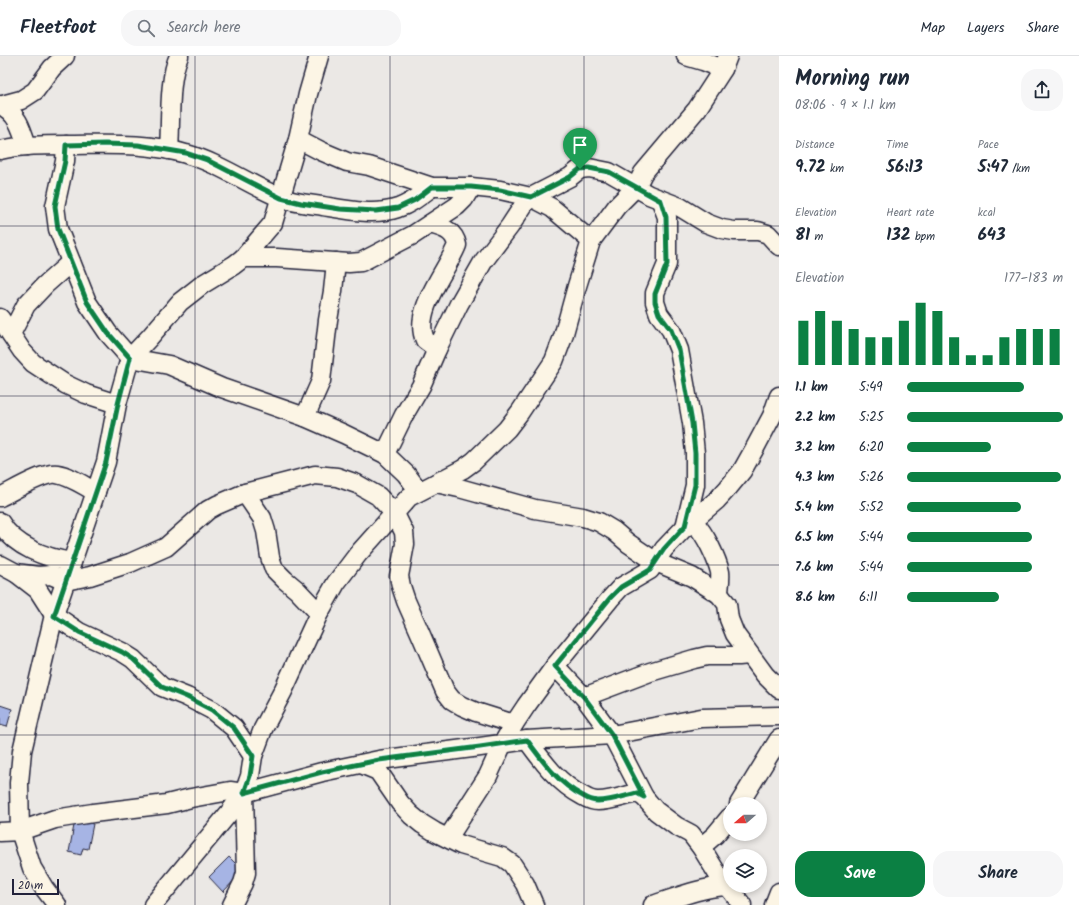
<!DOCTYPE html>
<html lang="en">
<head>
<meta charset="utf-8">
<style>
	body { margin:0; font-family:Kalam,sans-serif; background:#f6f6f7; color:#1f2937; height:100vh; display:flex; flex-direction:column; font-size:15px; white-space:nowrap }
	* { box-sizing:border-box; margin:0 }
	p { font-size:13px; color:#747a83 }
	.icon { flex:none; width:22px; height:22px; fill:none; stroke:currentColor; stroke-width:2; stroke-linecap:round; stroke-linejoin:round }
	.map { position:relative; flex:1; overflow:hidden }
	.side { display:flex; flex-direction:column; background:#fff; width:300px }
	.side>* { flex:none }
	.needle { width:26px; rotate:250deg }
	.tools { position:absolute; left:723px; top:741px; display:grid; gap:8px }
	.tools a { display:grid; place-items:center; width:44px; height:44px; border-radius:50%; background:#fff; box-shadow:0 2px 6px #0003; font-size:20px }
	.scale { position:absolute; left:12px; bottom:10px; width:47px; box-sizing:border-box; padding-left:4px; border:2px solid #22223b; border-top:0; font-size:11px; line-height:14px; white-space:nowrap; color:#22223b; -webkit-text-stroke:3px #fcf5e5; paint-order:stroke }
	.pin { position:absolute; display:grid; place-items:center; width:34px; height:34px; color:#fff; margin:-41px -17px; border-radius:50% 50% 50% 0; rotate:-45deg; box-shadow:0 0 4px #0007 }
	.pin .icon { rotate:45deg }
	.round { display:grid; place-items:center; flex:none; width:42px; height:42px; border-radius:16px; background:#f6f6f7 }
	.summary { display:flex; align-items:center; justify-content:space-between; height:68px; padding:0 16px }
	h1 { font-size:22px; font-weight:700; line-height:30px }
	.stats { display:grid; grid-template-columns:repeat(3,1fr); gap:6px; height:68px; padding:4px 16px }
	.stats div { display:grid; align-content:center }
	.stats b { font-size:17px; font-weight:700 }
	.stats small { font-size:11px; font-weight:400 }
	.stats p { font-size:11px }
	.chart { height:112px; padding:8px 16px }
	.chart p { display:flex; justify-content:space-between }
	.chart svg { width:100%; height:72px; margin-top:4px; stroke:#0b8043; stroke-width:6 }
	.button { display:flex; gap:8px; margin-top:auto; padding:8px 16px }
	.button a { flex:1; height:46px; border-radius:16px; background:#0b8043; color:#fff; font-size:16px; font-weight:700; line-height:46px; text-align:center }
	.button a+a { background:#f6f6f7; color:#1f2937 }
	ul { padding:0 16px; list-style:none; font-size:13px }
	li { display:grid; grid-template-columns:64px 48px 1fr; align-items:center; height:30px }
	li i { height:10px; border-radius:5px; background:#0b8043 }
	header { display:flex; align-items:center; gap:24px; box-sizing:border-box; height:56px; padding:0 20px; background:#fff; border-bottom:1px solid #e0e1e3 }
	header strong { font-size:19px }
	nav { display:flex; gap:22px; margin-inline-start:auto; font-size:14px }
	.search { width:280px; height:36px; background:#f6f6f7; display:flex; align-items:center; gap:10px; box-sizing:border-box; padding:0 14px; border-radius:16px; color:#747a83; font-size:15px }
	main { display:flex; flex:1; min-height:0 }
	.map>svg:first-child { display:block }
</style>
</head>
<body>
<header>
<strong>Fleetfoot</strong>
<div class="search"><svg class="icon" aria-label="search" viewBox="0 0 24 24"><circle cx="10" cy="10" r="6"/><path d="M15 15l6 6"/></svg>Search here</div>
<nav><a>Map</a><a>Layers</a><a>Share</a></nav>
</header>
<main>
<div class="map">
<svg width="779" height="849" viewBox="0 0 779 849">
	<rect width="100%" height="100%" fill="#ebe8e5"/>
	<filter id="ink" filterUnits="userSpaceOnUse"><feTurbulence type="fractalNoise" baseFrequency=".025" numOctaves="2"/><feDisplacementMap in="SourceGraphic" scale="8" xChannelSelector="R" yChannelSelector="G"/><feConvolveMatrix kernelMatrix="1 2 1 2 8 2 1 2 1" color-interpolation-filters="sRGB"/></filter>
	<g filter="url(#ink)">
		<g fill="#a6b4e4" stroke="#22223b">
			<polygon points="0,649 12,653 7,671 0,669"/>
			<polygon points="75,764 93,768 88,793 83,792 81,799 69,796"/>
			<polygon points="229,801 243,815 223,836 209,821"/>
		</g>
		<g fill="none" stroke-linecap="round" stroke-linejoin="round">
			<g stroke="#22223b" stroke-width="21">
				<g id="street">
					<polyline points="686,0 703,5 723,13"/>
					<polyline points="6,48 21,44 35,35 52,12 65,0"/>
					<path d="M0,49C17,56 22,74 27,90"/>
					<polyline points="298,83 321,95 347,106 369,110 432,131 471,131 500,134 531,141 552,152 591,185"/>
					<polyline points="66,89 65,105 55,150 58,173 87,246 108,277 130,302 169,309 222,332 305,361 344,378 385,398 406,418 419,435"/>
					<path d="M0,94C22,89 44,89 66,89C107,89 146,86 186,98C219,107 248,128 279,141C293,147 309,148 323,150C347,154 375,160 398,152C411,148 421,139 432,131"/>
					<path d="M169,94C171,67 168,23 179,0"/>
					<path d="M661,145L667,161V208L655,237V246L659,258L671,274L679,294L692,367L695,397V429L685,471L695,468C705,477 717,503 720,516C721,523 719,531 719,538"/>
					<path d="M430,168C443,172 454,174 457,189C447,215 412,255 425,284L437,293"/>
					<polyline points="243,202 277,202 349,207 361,206 413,179 457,150 464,143 471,131"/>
					<polyline points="0,262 22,295 33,307 65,328 86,338 117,348"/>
					<polyline points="11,278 26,249 45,229 71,206"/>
					<polyline points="305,361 321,325 328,264 333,235 336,206"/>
					<polyline points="385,398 404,359 421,330 437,293 459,248 483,206 510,170 525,147 531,141 570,121 580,113 589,112 609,116 649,139 680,151 706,167 722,173 734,175 758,175 768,178 779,190"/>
					<polyline points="436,427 459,432 535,453 583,461 599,466 614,475 628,487 656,506 692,521 719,538 727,548 729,563 735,578 765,619 779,633"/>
					<polyline points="245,437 262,462 266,475 270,501 274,513 285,524 297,534 319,557"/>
					<path d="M0,441C13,435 43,416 57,418C71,420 84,430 96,436"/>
					<path d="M0,466C14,491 46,502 72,506"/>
					<polyline points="1,509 16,517 38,534 54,559 79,576 122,596 133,603 162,631 187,641 212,654 234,672 253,700"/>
					<polyline points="16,517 38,520 51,519 65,525 90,520 130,507 166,491 208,454 217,449 245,437 315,419 337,421 357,428 378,440 395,458 404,476 405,488 399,520 401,530 406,545 421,579 445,635 452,644 462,650 476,656 514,668"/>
					<polyline points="555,610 584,641 612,679 644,741 656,755 676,770 691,778 701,791 725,830 730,833 742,849"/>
					<polyline points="584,641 650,616 694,603 707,600 739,600 749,599"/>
					<path d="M527,684C543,706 559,728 583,740C588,743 592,745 598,745C611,745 624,740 637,737L644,741"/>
					<polyline points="361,708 378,715 400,747 411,759 422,768 435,776 461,789 502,801 512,808 525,828 534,849"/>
					<polyline points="739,748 779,683"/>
					<polyline points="0,776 20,775 55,763 93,757 167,748 191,742 230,735 244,737 322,716 379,704 480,691 527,684 612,679 701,662 779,660"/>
					<polyline points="448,782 488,720 503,687 514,668 526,650 555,610 610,543 621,531 650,514 664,493 685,471 717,444 728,432 742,415 756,390 772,360 779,340"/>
					<polyline points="701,791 715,779 730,761"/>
					<polyline points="57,849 44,832 32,812 20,775 19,727 22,695 54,559 106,406 117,348 130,302 149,282 180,246 203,228 234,209 243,202 273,167 298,83 308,38 319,0"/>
					<polyline points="153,849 229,757 244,737 250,720 253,700 263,673 283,635 319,557 336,527 358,498 409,441 463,413 474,405 507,373 520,356 554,305 563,281 577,230 591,185 617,150 636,131 643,117 697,53 723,13 728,0"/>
					<polyline points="232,849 243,827 246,817 244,737"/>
					<path d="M653,849C678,841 700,832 725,830"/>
					<polyline points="774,849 779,836"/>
				</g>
			</g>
			<use href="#street" stroke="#fcf5e5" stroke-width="18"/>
		</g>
	</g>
	<g fill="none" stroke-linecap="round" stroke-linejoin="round" filter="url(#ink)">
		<g stroke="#fff" stroke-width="8">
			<path id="route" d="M105,88L138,89L186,97L207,104L281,142L301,147L340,153L376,155L398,152L415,144L432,131H471L500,134L531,141L570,121L580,113L589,112L609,116L661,145L666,161L667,208L655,238V246L659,258L671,274L679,294L692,367L695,397V429L685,470L664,493L650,514L621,531L610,542L555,610L584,641L612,679L644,741L637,737C624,740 611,745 598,745C592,745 588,743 583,740C559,728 543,706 527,684L480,691L379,704L322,716L244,737L250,720L253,700L234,672L212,654L187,641L162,631L133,603L122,596L79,576L54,560L106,406L118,348L130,302L108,277L87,246L58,173L55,150L65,105L66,89Z"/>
		</g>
		<use href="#route" stroke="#0b8043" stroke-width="5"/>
	</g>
	<path fill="none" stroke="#22223b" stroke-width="1" stroke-opacity="0.55" d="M195,0V849M390,0V849M584,0V849M0,170H779M0,340H779M0,509H779M0,679H779"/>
</svg>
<div class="tools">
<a><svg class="needle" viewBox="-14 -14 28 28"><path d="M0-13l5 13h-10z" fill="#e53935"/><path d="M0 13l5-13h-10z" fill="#747a83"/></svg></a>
<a><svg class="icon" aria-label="layers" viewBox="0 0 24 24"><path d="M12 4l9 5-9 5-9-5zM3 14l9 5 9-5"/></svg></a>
</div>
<div class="scale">20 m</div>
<div class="pin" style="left:580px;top:113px;background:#1e9e55"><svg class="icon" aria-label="arrive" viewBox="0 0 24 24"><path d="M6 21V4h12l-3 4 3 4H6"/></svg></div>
</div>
<section class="side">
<div class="summary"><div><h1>Morning run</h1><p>08:06 · 9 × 1.1 km</p></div><a class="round"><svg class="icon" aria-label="share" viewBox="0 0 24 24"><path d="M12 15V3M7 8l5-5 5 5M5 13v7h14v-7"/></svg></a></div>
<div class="stats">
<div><p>Distance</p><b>9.72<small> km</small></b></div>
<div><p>Time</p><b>56:13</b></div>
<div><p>Pace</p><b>5:47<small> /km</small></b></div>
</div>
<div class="stats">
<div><p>Elevation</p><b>81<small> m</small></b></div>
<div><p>Heart rate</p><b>132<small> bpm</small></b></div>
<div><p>kcal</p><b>643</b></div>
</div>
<div class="chart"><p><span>Elevation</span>177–183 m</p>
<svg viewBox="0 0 160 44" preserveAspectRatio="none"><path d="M5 44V17M15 44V11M25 44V17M35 44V22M45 44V27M55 44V27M65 44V17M75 44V6M85 44V11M95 44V27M105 44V38M115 44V38M125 44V27M135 44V22M145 44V22M155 44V22"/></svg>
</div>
<ul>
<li><b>1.1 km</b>5:49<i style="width:75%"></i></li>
<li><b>2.2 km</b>5:25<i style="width:100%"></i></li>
<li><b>3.2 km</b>6:20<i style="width:54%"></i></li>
<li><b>4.3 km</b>5:26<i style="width:99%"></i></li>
<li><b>5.4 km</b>5:52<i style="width:73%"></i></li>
<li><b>6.5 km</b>5:44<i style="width:80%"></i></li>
<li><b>7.6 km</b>5:44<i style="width:80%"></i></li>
<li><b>8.6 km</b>6:11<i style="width:59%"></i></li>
</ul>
<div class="button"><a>Save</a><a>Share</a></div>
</section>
</main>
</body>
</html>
